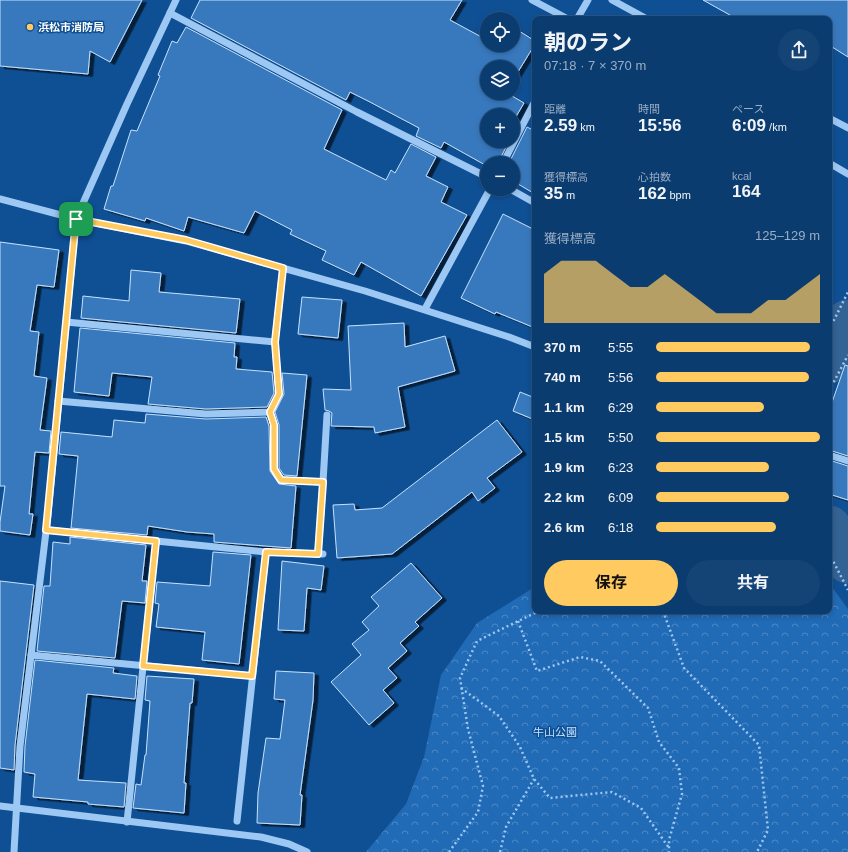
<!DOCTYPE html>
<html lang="ja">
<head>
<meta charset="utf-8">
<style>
	body { margin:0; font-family:Arial,"Noto Sans JP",sans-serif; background:#144375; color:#f1f3f6; height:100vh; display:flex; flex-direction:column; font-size:15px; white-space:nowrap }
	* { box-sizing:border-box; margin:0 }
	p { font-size:13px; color:#9aadc3 }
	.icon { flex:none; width:22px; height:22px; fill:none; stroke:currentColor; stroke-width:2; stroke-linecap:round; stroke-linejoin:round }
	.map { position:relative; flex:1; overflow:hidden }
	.panel { position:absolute; left:532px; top:16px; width:300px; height:598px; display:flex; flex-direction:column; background:#0b3c70; border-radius:8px; box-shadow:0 2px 6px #0003,0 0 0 1px #2b5683 }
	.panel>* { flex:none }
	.fabs { position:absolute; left:480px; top:12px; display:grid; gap:8px }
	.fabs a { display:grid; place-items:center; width:40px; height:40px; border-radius:50%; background:#0b3c70; box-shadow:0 2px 6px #0003,0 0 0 1px #2b5683; font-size:20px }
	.pin { position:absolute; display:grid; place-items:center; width:34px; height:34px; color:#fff; margin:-17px; border-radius:8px; box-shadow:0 2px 6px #0006 }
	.round { display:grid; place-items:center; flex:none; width:42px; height:42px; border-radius:21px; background:#144375 }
	.summary { display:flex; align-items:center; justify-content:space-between; height:68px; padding:0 12px }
	h1 { font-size:22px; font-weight:700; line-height:30px }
	.figures { display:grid; grid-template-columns:repeat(3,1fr); gap:6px; height:68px; padding:4px 12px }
	.figures div { display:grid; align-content:center }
	.figures b { font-size:17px; font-weight:700 }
	.figures small { font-size:11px; font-weight:400 }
	.figures p { font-size:11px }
	.chart { height:112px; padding:8px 12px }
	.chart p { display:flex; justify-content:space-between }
	.chart svg { width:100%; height:72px; margin-top:4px; fill:#ffca60; opacity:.7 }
	.primary-button { display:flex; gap:8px; margin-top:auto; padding:8px 12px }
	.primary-button a { flex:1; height:46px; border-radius:24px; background:#ffca60; color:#111; font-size:16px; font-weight:700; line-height:46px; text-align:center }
	.primary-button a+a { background:#144375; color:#f1f3f6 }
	ul { padding:0 12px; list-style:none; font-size:13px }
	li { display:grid; grid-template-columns:64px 48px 1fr; align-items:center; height:30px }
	li i { height:10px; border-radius:5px; background:#ffca60 }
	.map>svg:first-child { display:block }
</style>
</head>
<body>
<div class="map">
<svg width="848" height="852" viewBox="0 0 848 852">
	<defs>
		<pattern id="park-crowns" width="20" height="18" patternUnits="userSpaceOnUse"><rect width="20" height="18" fill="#216ab5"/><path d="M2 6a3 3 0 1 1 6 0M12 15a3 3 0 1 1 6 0" fill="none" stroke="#4d88c4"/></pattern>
		<filter id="shadow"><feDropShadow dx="4.5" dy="2.5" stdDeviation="0" flood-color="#0009"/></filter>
	</defs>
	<rect width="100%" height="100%" fill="#0f5095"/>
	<polygon fill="url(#park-crowns)" points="829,583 848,609 848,852 366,852 406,804 424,757 441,675 477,623 533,588 535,584 535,611 829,611"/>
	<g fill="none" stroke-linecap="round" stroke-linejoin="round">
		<g stroke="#336294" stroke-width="45">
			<polyline points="829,361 848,322"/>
			<polyline points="829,528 848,561"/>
		</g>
	</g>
	<g fill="#3879be" stroke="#c5e2fe" filter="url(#shadow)">
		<polygon points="0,0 142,0 110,62 90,51 88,74 0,66"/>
		<polygon points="200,0 462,0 450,20 487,40 487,45 496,45 504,50 506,45 513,45 513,34 516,29 535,41 535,44 513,80 513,67 487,67 487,93 507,93 524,103 514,120 519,122 513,133 513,115 487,115 487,141 509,141 498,163 487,163 487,166 444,142 441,148 416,136 419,128 368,101 350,92 346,100 191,18"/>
		<polygon points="703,0 848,0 848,57 829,45 829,19 737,19"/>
		<polygon points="186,27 342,110 324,149 386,180 391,170 395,173 411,144 436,157 426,176 448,187 441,202 467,215 421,296 361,262 354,275 322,260 326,251 290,234 292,230 255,211 244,233 188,217 184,231 146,218 145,221 104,209 111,186 113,186 131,130 137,131 160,76 158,75 172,41 177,43"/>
		<polygon points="527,127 535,131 535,194 513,181 513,163 509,163"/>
		<polygon points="503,214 535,230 535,328 496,312 495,314 461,298"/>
		<polygon points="0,242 59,250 54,287 37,285 30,331 39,332 34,376 47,378 40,430 51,431 49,453 35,452 29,514 33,514 30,535 0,531 0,522 5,486 0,486"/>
		<polygon points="131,270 161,273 159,292 240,299 236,333 81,318 83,296 129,301"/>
		<polygon points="302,297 342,300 338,338 298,334"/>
		<polygon points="404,323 405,347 445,336 455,371 398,387 405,427 375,433 374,427 331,426 332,413 329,411 325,410 323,389 351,390 348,326"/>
		<polygon points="80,328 235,343 234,357 237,357 236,369 272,372 274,393 267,407 206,409 148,404 152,377 112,373 109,396 74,392"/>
		<polygon points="845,365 848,366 848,456 829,450 829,411"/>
		<polygon points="282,373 307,375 297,476 284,475 279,468 279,425 275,412 284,394"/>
		<polygon points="520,392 535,398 535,420 513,411"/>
		<polygon points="146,414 206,419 266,417 269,426 270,471 279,484 296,486 291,548 214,542 214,534 187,532 148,526 147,535 71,528 78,456 59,454 61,432 112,437 114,420 145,423"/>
		<polygon points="497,420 522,452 487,478 495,488 478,501 472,492 392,554 337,558 333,505 354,504 355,510 382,508"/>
		<polygon points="829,460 848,466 848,500 829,494"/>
		<polygon points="70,537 146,545 142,581 147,581 145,603 122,601 115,658 37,651 44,586 50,586 53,542 70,544"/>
		<polygon points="213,552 251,555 239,664 202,660 205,632 156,627 159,604 155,603 157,582 210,586"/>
		<polygon points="282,561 324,566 321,590 307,588 304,631 278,630"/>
		<polygon points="411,563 442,598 415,622 419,626 400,643 407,651 388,668 397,678 383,690 394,703 369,725 331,682 361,655 352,644 369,630 362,622 379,606 371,597"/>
		<polygon points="0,581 34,585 15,745 14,770 0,768"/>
		<polygon points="35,660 114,668 113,673 137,676 135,699 87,694 78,780 126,783 124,807 88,804 88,802 33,797 35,774 24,772 25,746"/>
		<polygon points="276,671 314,673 313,700 300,795 302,795 300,825 257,823 258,793 266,738 280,739 285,700 274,699"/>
		<polygon points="147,676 194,679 192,703 190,703 184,783 186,783 184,813 133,808 136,784 141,785 145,755 146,755 150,701 145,700"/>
	</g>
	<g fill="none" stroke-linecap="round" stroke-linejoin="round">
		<g stroke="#9dc8f4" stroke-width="2.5" stroke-dasharray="2 3" stroke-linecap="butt">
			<polyline points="829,330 848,292"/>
			<polyline points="829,391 848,355"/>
			<polyline points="829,553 848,590"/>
			<polyline points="663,611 684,668 759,745 768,830 757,852"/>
			<polyline points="518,621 537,671 580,657 600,661 648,708 659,742 679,768 682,794 669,840 669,852"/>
			<polyline points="461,688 499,716 520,747 534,779 550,798 612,792 641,808 669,848"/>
			<polyline points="449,852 478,812 483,786 468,729 460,678 477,641 539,611"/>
			<polyline points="500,852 506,827 534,779"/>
		</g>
		<g stroke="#9dc8f4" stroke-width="7">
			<polyline points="532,0 568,19"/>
			<polyline points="612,0 647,19"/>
			<polyline points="170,13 357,112 487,177"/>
			<polyline points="577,19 588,0"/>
			<polyline points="829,118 848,128"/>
			<polyline points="503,163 535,101"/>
			<polyline points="829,163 848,174"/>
			<polyline points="510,189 535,203"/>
			<polyline points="0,199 76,219 186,241 365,291 509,337 535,347"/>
			<polyline points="425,309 490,189"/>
			<polyline points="66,322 275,342 283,268"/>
			<polyline points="58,401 206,414 270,412 279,394 275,342"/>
			<polyline points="270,412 274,425 274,469 281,480 323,482 318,554"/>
			<polyline points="829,455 848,461"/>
			<polyline points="323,482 327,415"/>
			<polyline points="46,530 266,552 237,821"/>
			<polyline points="266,552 323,554"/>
			<polyline points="31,655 252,676"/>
			<polyline points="0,806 261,837 289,844 307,852"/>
			<polyline points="127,822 156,541"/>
			<polyline points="14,852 20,746 48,515 76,219 127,104 176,0"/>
		</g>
	</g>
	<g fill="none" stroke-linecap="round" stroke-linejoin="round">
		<g stroke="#fff" stroke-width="8">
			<polygon id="route" points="76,219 186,240 283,268 275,342 279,394 270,412 274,425 274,469 281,480 323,482 318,554 266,552 252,676 143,666 156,541 46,530"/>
		</g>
		<use href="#route" stroke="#ffca60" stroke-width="5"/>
	</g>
	<circle fill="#ffca60" stroke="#0f5095" stroke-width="1.5" cx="30" cy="27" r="4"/>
	<g text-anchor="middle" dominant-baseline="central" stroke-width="3" stroke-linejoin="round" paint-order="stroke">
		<g font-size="11" font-weight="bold" fill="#fff" stroke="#0f5095" text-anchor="start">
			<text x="38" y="27">浜松市消防局</text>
		</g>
		<g font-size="11" fill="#c5e2fe" stroke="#0f5095">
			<text x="555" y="732">牛山公園</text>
		</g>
	</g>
</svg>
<div class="fabs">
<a><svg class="icon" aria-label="locate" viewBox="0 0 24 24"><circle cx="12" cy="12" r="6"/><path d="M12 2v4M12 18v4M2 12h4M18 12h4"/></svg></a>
<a><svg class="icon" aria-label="layers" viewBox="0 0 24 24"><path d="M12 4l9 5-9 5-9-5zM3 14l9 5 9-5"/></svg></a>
<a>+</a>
<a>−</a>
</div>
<div class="pin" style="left:76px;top:219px;background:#1e9e55"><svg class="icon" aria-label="arrive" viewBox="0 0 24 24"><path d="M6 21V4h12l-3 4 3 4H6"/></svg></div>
<section class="panel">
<div class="summary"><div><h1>朝のラン</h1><p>07:18 · 7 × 370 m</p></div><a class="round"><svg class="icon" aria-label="share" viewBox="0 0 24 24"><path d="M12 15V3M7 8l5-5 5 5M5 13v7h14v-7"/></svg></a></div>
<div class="figures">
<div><p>距離</p><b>2.59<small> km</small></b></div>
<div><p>時間</p><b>15:56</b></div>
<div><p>ペース</p><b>6:09<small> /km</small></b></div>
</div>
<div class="figures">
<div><p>獲得標高</p><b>35<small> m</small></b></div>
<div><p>心拍数</p><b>162<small> bpm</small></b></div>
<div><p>kcal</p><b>164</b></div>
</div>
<div class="chart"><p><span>獲得標高</span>125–129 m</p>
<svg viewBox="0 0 160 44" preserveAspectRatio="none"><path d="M0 44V14L10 6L20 6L30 6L40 14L50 22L60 22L70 14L80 22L90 30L100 38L110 38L120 38L130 30L140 30L150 22L160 14V44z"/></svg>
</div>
<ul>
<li><b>370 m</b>5:55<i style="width:94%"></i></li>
<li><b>740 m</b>5:56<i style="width:93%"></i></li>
<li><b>1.1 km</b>6:29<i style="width:66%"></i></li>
<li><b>1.5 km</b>5:50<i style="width:100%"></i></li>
<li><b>1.9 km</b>6:23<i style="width:69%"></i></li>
<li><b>2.2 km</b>6:09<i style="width:81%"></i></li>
<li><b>2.6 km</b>6:18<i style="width:73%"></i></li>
</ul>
<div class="primary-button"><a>保存</a><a>共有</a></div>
</section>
</div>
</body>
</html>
